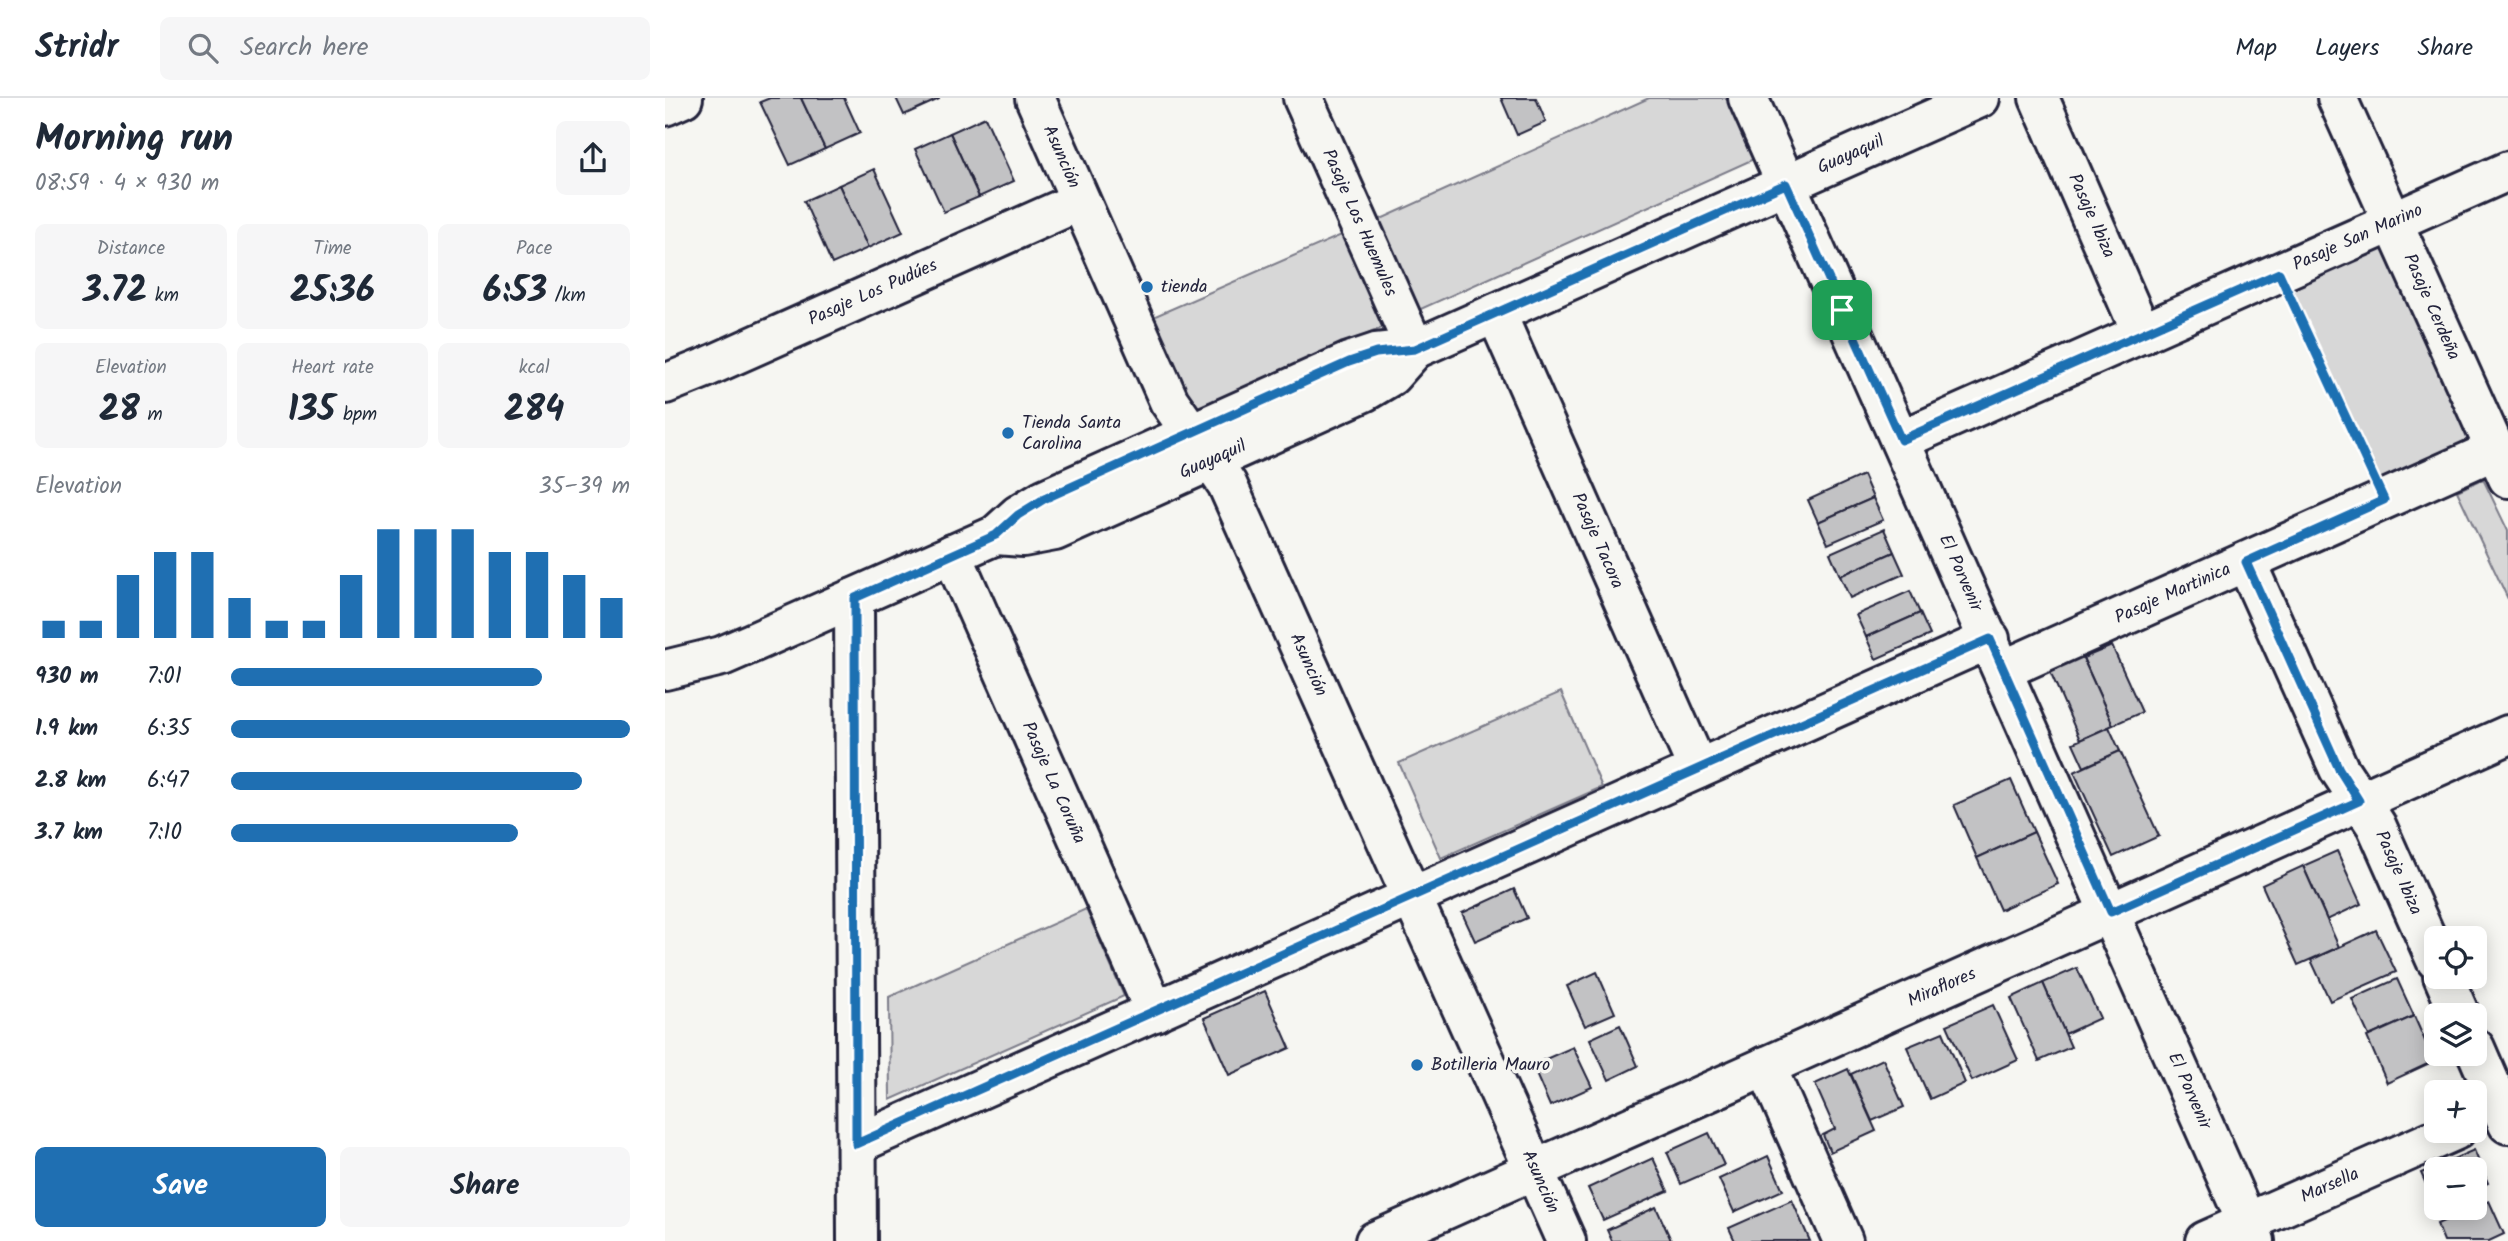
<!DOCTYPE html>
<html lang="en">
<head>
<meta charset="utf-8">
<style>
	body { margin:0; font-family:Kalam,sans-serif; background:#f6f6f7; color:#1f2937; height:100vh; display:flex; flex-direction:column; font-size:26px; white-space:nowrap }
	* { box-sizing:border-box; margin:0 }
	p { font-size:23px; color:#747a83 }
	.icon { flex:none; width:38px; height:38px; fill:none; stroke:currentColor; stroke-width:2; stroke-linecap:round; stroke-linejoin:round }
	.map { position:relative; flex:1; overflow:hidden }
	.side { display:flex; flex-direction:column; background:#fff; width:665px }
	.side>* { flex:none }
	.controls { position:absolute; left:1759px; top:828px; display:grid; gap:14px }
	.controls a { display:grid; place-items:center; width:63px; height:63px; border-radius:10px; background:#fff; box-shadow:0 4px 18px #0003; font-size:35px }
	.pin { position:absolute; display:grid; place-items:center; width:60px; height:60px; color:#fff; margin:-30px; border-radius:14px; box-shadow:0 4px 10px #0006 }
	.round { display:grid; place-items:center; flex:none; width:74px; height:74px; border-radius:10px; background:#f6f6f7 }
	.head { display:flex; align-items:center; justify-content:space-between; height:119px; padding:0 35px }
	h1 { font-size:38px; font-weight:600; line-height:52px }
	.metrics { display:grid; grid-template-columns:repeat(3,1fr); gap:10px; height:119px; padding:7px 35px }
	.metrics div { display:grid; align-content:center; border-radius:10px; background:#f6f6f7; text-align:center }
	.metrics b { font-size:35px; font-weight:600 }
	.metrics small { font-size:19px; font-weight:400 }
	.metrics p { font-size:19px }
	.chart { height:196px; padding:14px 35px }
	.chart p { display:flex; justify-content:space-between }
	.chart svg { width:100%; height:126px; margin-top:7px; stroke:#1f6fb2; stroke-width:6 }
	.cta { display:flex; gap:14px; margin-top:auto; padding:14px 35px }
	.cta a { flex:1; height:80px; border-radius:10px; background:#1f6fb2; color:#fff; font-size:28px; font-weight:600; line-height:80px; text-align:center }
	.cta a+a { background:#f6f6f7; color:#1f2937 }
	ul { padding:0 35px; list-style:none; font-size:23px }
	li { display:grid; grid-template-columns:112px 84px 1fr; align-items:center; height:52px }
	li i { height:18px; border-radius:9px; background:#1f6fb2 }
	header { display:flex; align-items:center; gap:42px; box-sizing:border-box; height:98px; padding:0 35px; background:#fff; border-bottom:2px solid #e0e1e3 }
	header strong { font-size:33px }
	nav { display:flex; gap:38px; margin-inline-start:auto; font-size:24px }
	.search { width:490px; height:63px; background:#f6f6f7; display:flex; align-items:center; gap:18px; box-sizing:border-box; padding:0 24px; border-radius:10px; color:#747a83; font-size:26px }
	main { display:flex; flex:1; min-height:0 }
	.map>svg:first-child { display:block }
</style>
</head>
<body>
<header>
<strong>Stridr</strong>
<div class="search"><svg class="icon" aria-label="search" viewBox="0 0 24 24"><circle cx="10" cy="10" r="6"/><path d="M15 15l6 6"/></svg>Search here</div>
<nav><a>Map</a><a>Layers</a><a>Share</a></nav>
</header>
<main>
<section class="side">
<div class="head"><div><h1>Morning run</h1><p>08:59 · 4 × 930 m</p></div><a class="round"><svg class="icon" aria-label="share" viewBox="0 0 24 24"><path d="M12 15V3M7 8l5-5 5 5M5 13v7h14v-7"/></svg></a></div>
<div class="metrics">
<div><p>Distance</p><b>3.72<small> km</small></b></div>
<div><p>Time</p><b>25:36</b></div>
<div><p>Pace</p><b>6:53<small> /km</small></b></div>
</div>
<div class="metrics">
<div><p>Elevation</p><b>28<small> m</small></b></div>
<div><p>Heart rate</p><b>135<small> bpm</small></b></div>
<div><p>kcal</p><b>284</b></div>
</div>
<div class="chart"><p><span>Elevation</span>35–39 m</p>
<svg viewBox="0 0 160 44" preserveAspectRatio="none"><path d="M5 44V38M15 44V38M25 44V22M35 44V14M45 44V14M55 44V30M65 44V38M75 44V38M85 44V22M95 44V6M105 44V6M115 44V6M125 44V14M135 44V14M145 44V22M155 44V30"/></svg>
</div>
<ul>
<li><b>930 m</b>7:01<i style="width:78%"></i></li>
<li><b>1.9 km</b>6:35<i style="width:100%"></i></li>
<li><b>2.8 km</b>6:47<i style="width:88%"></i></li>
<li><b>3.7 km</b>7:10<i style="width:72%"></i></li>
</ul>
<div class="cta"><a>Save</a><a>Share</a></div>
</section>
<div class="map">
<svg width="1843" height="1143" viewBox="0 0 1843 1143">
	<rect width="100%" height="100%" fill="#f6f6f2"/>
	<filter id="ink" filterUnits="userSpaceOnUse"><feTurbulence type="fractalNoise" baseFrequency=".0143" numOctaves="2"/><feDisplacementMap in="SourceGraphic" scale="14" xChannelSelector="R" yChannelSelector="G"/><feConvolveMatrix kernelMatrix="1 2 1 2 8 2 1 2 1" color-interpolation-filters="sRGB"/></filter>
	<g filter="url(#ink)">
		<g fill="#d7d7d7" stroke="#7c7c89" stroke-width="2">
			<polygon points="984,0 1064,0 1091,60 747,215 707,125"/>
			<polygon points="681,135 721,228 522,315 481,222"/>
			<polygon points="1714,140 1806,347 1714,388 1622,181"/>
			<polygon points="1818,381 1843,433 1843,501 1792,393"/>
			<polygon points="896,594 937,689 776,760 734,665"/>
			<polygon points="421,811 459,898 225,1002 224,899"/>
		</g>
		<g fill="#c2c2c4" stroke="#22223b" stroke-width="2">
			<polygon points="105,0 136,0 160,51 125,67 95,4"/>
			<polygon points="136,0 179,0 195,35 160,51"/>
			<polygon points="231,0 274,0 274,1 239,17"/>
			<polygon points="836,0 871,0 881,24 852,37"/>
			<polygon points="320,19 349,83 314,99 285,35"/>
			<polygon points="285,35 314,99 279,114 250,51"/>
			<polygon points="209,71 238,134 203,150 174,87"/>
			<polygon points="174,87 203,150 167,166 139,103"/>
			<polygon points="1198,377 1208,400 1153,424 1143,402"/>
			<polygon points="1208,400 1218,422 1163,446 1153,424"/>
			<polygon points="1219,431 1229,454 1175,478 1165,455"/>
			<polygon points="1229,454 1239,476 1185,500 1175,478"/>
			<polygon points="1245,493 1255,515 1201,539 1191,517"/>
			<polygon points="1255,515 1265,537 1211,561 1201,539"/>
			<polygon points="1447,548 1477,614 1448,627 1418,560"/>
			<polygon points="1417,558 1448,627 1415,642 1385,573"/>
			<polygon points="1444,629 1455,653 1419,669 1408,645"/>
			<polygon points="1455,653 1494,738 1448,759 1409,674"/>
			<polygon points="1346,682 1369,734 1312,760 1289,707"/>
			<polygon points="1369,734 1393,786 1335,812 1312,760"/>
			<polygon points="1672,753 1696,806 1662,822 1638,768"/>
			<polygon points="1638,768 1674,849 1633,867 1597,787"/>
			<polygon points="849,791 862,820 810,843 797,815"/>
			<polygon points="1711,832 1731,874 1665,903 1646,862"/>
			<polygon points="1412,870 1435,920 1400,936 1378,885"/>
			<polygon points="932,874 950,915 920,928 902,888"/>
			<polygon points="1732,881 1749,918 1704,938 1687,901"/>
			<polygon points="1378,885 1406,949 1374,963 1346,900"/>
			<polygon points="600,893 625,950 564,977 539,920"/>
			<polygon points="1328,907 1353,962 1307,983 1282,927"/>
			<polygon points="1749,918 1769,963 1722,985 1702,939"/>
			<polygon points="955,927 973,968 944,982 925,941"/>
			<polygon points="1278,934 1300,985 1265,1001 1242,949"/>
			<polygon points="908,949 927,989 885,1008 867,967"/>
			<polygon points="1218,961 1239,1009 1207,1023 1186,976"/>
			<polygon points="1183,971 1211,1033 1165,1054 1158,1037 1170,1031 1150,986"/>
			<polygon points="1044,1035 1059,1067 1016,1086 1002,1054"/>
			<polygon points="1809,1052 1823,1085 1810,1091 1810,1071 1771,1071 1771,1108 1756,1075"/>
			<polygon points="1103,1058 1118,1092 1069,1114 1054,1081"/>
			<polygon points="988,1060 1003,1093 938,1122 923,1090"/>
			<polygon points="1127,1102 1145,1143 1070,1143 1064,1130"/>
			<polygon points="1824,1103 1839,1136 1824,1143 1779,1143 1772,1126"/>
			<polygon points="991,1109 1006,1142 947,1143 942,1132"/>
		</g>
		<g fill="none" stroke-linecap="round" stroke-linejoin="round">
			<g stroke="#22223b" stroke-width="44">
				<g id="minor">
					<polyline points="370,0 504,303 562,386 901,1143"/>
					<polyline points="638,0 750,251"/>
					<polyline points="1083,0 1590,1143"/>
					<polyline points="1374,0 1477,236"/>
					<polyline points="1672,0 1843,380"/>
					<polyline points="0,8 18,0"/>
					<polyline points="831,215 1033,671"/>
					<polyline points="0,286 40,270 415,103"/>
					<polyline points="1236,342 1843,73"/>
					<polyline points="331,437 358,439 390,433 699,294 726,278 750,251"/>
					<polyline points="287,456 490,914"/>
					<polyline points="1581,464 1674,671 1711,727 1771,862"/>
					<polyline points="189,500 192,1143"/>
					<polyline points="0,572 57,558 87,545 331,437 353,417 379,401 684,264 711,255 750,251 1315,0"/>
					<polyline points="1338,572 1830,352"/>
					<polyline points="1778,878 1795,917"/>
					<polyline points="1810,950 1843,1026"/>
					<polyline points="1101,968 1178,1143"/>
					<polyline points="192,1046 1325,541"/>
					<polyline points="710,1143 1843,637"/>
					<polyline points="1540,1143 1791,1032"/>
				</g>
			</g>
			<polyline stroke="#22223b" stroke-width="4.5" stroke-dasharray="7 5" stroke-linecap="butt" points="1629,207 1704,371"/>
			<use href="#minor" stroke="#f6f6f2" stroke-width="38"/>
		</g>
	</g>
	<g fill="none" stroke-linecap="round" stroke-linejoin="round" filter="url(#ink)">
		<g stroke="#fff" stroke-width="14">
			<polygon id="route" points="1121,86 1236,342 1614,175 1719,402 1581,464 1674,671 1694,703 1446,814 1325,541 191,1046 190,500 331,437 353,417 379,401 684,264 711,255 750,251"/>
		</g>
		<use href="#route" stroke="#1f6fb2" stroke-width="9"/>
	</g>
	<g fill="#1f6fb2" stroke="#f6f6f2" stroke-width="2.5">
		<circle cx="482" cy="189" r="7"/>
		<circle cx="343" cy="335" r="7"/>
		<circle cx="752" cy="967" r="7"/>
	</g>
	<g text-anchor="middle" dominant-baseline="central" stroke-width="7" stroke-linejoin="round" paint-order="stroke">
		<g font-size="18" fill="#22223b" stroke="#f6f6f2">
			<text transform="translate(1186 57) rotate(-24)">Guayaquil</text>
			<text transform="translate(396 59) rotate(66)">Asunción</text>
			<text transform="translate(1426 118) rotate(66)">Pasaje Ibiza</text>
			<text transform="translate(694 125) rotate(66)">Pasaje Los Huemules</text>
			<text transform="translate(1693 140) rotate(-24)">Pasaje San Marino</text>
			<text transform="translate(208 195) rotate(-24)">Pasaje Los Pudúes</text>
			<text transform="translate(1766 209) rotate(66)">Pasaje Cerdeña</text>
			<text transform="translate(548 362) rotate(-24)">Guayaquil</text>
			<text transform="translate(932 443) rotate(66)">Pasaje Tacora</text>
			<text transform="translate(1295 475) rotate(66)">El Porvenir</text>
			<text transform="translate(1508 496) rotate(-24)">Pasaje Martinica</text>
			<text transform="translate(643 567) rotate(66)">Asunción</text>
			<text transform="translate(388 685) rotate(66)">Pasaje La Coruña</text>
			<text transform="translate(1733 775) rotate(66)">Pasaje Ibiza</text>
			<text transform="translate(1277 890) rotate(-24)">Miraflores</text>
			<text transform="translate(1524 993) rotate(66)">El Porvenir</text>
			<text transform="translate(875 1084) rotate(66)">Asunción</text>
			<text transform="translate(1665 1088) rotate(-24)">Marsella</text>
		</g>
		<g font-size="18" fill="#22223b" stroke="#f6f6f2" text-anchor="start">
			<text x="496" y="189">tienda</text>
			<text x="357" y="325">Tienda Santa<tspan x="357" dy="21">Carolina</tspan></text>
			<text x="766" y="967">Botilleria Mauro</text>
		</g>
	</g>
</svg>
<div class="controls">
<a><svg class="icon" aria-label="locate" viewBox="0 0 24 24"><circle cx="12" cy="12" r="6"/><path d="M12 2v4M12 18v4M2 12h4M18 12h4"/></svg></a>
<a><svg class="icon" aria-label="layers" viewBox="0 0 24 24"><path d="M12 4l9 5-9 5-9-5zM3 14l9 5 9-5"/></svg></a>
<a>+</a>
<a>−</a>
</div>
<div class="pin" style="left:1177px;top:212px;background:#1e9e55"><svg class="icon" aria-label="arrive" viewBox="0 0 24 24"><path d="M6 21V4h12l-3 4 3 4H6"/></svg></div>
</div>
</main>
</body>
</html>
